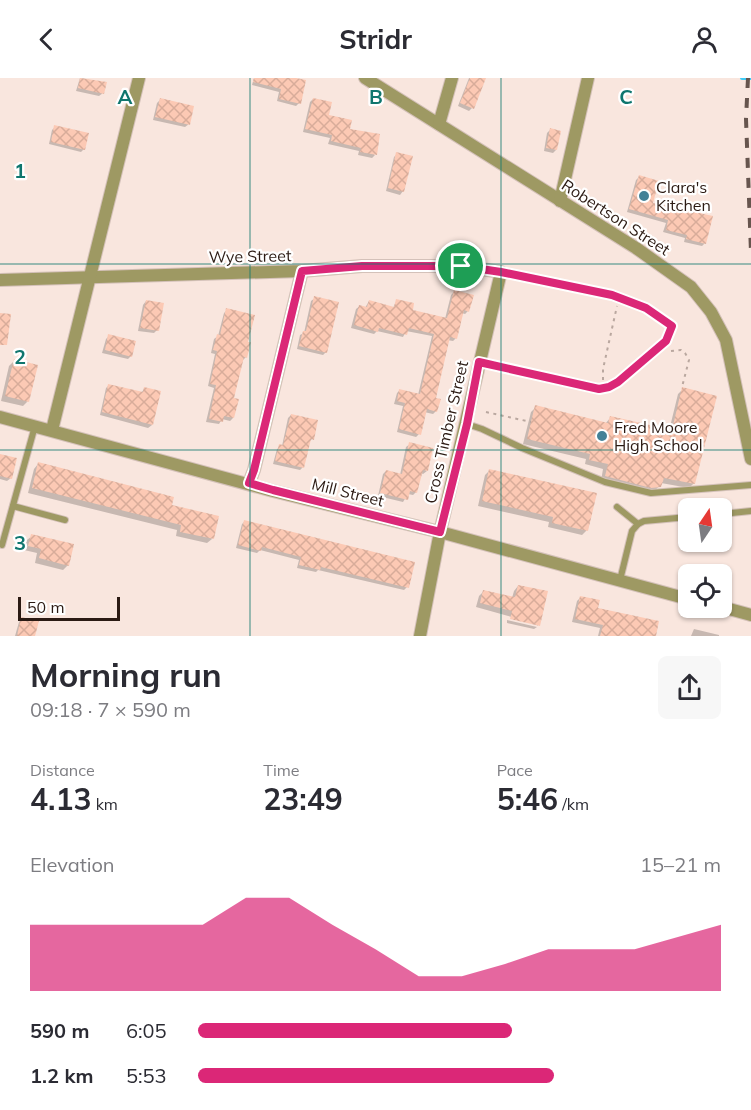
<!DOCTYPE html>
<html lang="en">
<head>
<meta charset="utf-8">
<style>
	body { margin:0; font-family:Mulish,sans-serif; background:#f7f7f7; color:#2b2b33; height:100vh; display:flex; flex-direction:column; font-size:22px; white-space:nowrap }
	* { box-sizing:border-box; margin:0 }
	p { font-size:20px; color:#7c7c81 }
	.icon { flex:none; width:33px; height:33px; fill:none; stroke:currentColor; stroke-width:2; stroke-linecap:round; stroke-linejoin:round }
	.map { position:relative; height:558px; overflow:hidden }
	.panel { display:flex; flex-direction:column; background:#fff; flex:1 }
	.panel>* { flex:none }
	.needle { width:39px; rotate:13deg }
	.fabs { position:absolute; left:678px; top:420px; display:grid; gap:12px }
	.fabs a { display:grid; place-items:center; width:54px; height:54px; border-radius:9px; background:#fff; box-shadow:0 2px 4px #0004; font-size:30px }
	.scale { position:absolute; left:18px; bottom:15px; width:102px; box-sizing:border-box; padding-left:6px; border:3px solid #2b1a13; border-top:0; font-size:16px; line-height:21px; white-space:nowrap; color:#2b1a13; -webkit-text-stroke:4px #fff; paint-order:stroke }
	.pin { position:absolute; display:grid; place-items:center; width:51px; height:51px; color:#fff; margin:-26px; border:3px solid #fff; border-radius:50%; box-shadow:0 2px 6px #0007 }
	.round { display:grid; place-items:center; flex:none; width:63px; height:63px; border-radius:9px; background:#f7f7f7 }
	.overview { display:flex; align-items:center; justify-content:space-between; height:102px; padding:0 30px }
	h1 { font-size:33px; font-weight:700; line-height:45px }
	.metrics { display:grid; grid-template-columns:repeat(3,1fr); gap:9px; height:102px; padding:6px 30px }
	.metrics div { display:grid; align-content:center }
	.metrics b { font-size:30px; font-weight:700 }
	.metrics small { font-size:16px; font-weight:400 }
	.metrics p { font-size:16px }
	.chart { height:168px; padding:12px 30px }
	.chart p { display:flex; justify-content:space-between }
	.chart svg { width:100%; height:108px; margin-top:6px; fill:#db2777; opacity:.7 }
	ul { padding:0 30px; list-style:none; font-size:20px }
	li { display:grid; grid-template-columns:96px 72px 1fr; align-items:center; height:45px }
	li i { height:15px; border-radius:8px; background:#db2777 }
	header { display:flex; justify-content:space-between; align-items:center; height:78px; padding:0 30px; background:#fff; font-size:27px; font-weight:700 }
	.map>svg:first-child { display:block }
</style>
</head>
<body>
<header><svg class="icon" aria-label="back" viewBox="0 0 24 24"><path d="M15 5l-7 7 7 7"/></svg>Stridr<svg class="icon" aria-label="person" viewBox="0 0 24 24"><circle cx="12" cy="8" r="4"/><path d="M4 21q1-7 8-7t8 7"/></svg></header>
<div class="map">
<svg width="751" height="558" viewBox="0 0 751 558">
	<defs>
		<pattern id="building-cross-hatch" width="8" height="8" patternUnits="userSpaceOnUse" patternTransform="scale(1.5)"><rect width="8" height="8" fill="#fcc9b4"/><path d="M0 0l8 8M0 8l8-8" fill="none" stroke="#d8ac9a"/></pattern>
	</defs>
	<rect width="100%" height="100%" fill="#f9e6de"/>
	<g fill="#0003">
		<polygon points="80,0 105,5 103,15 99,18 76,13"/>
		<polygon points="254,0 289,0 299,25 296,28 277,23 279,14 252,7"/>
		<polygon points="469,0 481,0 472,30 469,33 458,28"/>
		<polygon points="313,21 327,38 348,52 375,77 372,80 358,77 359,73 328,66 330,60 303,54 310,24"/>
		<polygon points="160,22 189,46 185,49 153,42 157,25"/>
		<polygon points="55,49 84,71 81,74 49,66 52,52"/>
		<polygon points="550,52 556,72 553,75 544,73 547,55"/>
		<polygon points="397,76 403,113 400,117 386,113 394,79"/>
		<polygon points="639,99 651,126 705,165 702,168 684,164 685,160 663,154 666,145 627,134 636,102"/>
		<polygon points="454,214 468,233 465,236 462,235 456,260 453,263 447,262 434,321 436,333 433,336 424,334 419,356 416,359 397,354 403,328 394,326 397,315 400,312 418,317 432,258 406,253 403,259 377,253 374,256 351,250 356,231 360,228 365,230 369,223 393,230 397,222 411,233 445,241 451,217"/>
		<polygon points="315,220 326,274 323,277 297,271 300,257 304,255 311,223"/>
		<polygon points="146,223 157,252 154,255 138,253 143,227"/>
		<polygon points="227,232 247,265 246,279 243,282 232,321 233,340 230,343 222,341 219,346 206,344 214,310 208,308 215,276 211,275 214,261 218,258 224,235"/>
		<polygon points="109,258 131,278 128,281 102,275 106,261"/>
		<polygon points="14,283 28,323 23,328 1,323 9,288"/>
		<polygon points="109,307 141,315 145,310 159,314 152,347 148,350 100,337 106,310"/>
		<polygon points="683,311 694,405 689,410 661,405 655,413 601,403 603,391 585,386 586,381 523,366 531,334 536,329 605,346 611,339 669,353 678,316"/>
		<polygon points="291,337 312,361 309,364 303,389 300,392 273,386 277,371 282,368 288,340"/>
		<polygon points="410,366 427,393 423,396 421,395 416,414 413,417 408,416 403,424 378,418 383,396 386,393 400,397 406,369"/>
		<polygon points="0,378 11,400 7,403 0,401"/>
		<polygon points="38,386 170,428 212,461 207,465 176,458 177,452 28,415 34,391"/>
		<polygon points="490,392 587,452 582,457 548,449 549,444 478,428 485,397"/>
		<polygon points="245,443 407,509 404,512 318,492 316,494 297,490 299,482 260,472 257,475 236,470 242,446"/>
		<polygon points="32,458 68,487 63,492 35,485 37,475 24,472 27,462"/>
		<polygon points="518,508 538,547 537,548 537,546 476,529 479,518 483,514 512,520 514,513"/>
		<polygon points="581,519 597,531 654,558 598,558 600,550 572,544 577,523"/>
		<polygon points="22,541 34,558 15,558 19,544"/>
		<polygon points="507,542 537,549 534,551 507,545"/>
		<polygon points="694,551 719,557 719,558 691,558"/>
	</g>
	<g fill="none" stroke-linecap="round" stroke-linejoin="round">
		<polyline stroke="#40cbf6" stroke-width="4" points="742,0 751,0"/>
	</g>
	<g fill="url(#building-cross-hatch)">
		<polygon points="80,0 107,4 104,16 78,10"/>
		<polygon points="254,0 296,0 306,2 301,26 279,21 281,11 253,4"/>
		<polygon points="470,0 486,0 474,31 460,25"/>
		<polygon points="160,20 194,28 190,47 155,39"/>
		<polygon points="313,20 332,24 329,37 352,42 350,51 380,56 377,77 360,74 361,70 331,63 332,57 305,51"/>
		<polygon points="54,47 89,55 85,72 51,64"/>
		<polygon points="550,50 561,53 557,72 546,70"/>
		<polygon points="396,74 413,78 404,114 388,110"/>
		<polygon points="639,97 659,103 653,125 713,138 706,166 686,161 687,157 666,152 668,142 629,131"/>
		<polygon points="454,212 474,217 469,234 464,232 457,261 450,259 436,320 441,321 437,334 427,331 421,357 399,351 405,325 397,323 399,311 420,316 434,256 409,250 407,257 379,250 378,254 354,247 359,227 367,229 369,222 394,229 396,221 414,225 413,232 447,240"/>
		<polygon points="314,218 339,224 327,275 299,268 303,253 306,253"/>
		<polygon points="146,222 164,225 159,253 140,250"/>
		<polygon points="226,230 255,237 248,264 251,264 247,280 244,279 234,320 239,321 234,340 224,338 223,344 209,341 216,307 210,306 217,273 213,272 217,256 220,257"/>
		<polygon points="0,235 11,236 7,267 0,267"/>
		<polygon points="108,256 136,263 132,279 105,272"/>
		<polygon points="14,281 38,287 29,324 5,318"/>
		<polygon points="108,306 143,314 144,309 161,313 153,347 102,334"/>
		<polygon points="682,309 717,318 695,406 664,400 661,409 651,410 605,398 608,386 589,382 590,376 527,361 535,327 608,345 610,338 672,352"/>
		<polygon points="291,336 318,342 314,362 311,361 304,390 275,383 279,366 283,367"/>
		<polygon points="409,364 433,370 428,393 423,392 417,415 410,413 408,422 380,415 386,392 402,396"/>
		<polygon points="0,376 17,380 12,401 0,398"/>
		<polygon points="38,384 174,419 172,427 219,438 214,461 180,454 181,447 32,410"/>
		<polygon points="489,391 597,415 588,453 552,445 553,439 482,423"/>
		<polygon points="244,442 415,484 409,510 321,489 320,492 299,487 301,479 262,469 261,473 238,467"/>
		<polygon points="31,456 74,466 69,488 39,480 41,471 28,468"/>
		<polygon points="518,507 548,513 540,548 510,541 512,533 480,525 483,512 515,519"/>
		<polygon points="580,518 600,522 598,530 659,543 656,558 600,558 603,547 575,541"/>
		<polygon points="21,539 39,543 35,558 17,558"/>
	</g>
	<g fill="none" stroke-linecap="round" stroke-linejoin="round">
		<g stroke="#d4c1b9" stroke-width="8">
			<g id="service">
				<polyline points="479,284 599,311 610,310 618,305 666,263 672,248 646,230 612,217 501,194"/>
				<polyline points="467,346 482,351 522,370 605,404 651,415 751,407"/>
				<polyline points="13,428 65,442"/>
				<polyline points="617,429 638,446"/>
				<polyline points="722,436 751,433"/>
				<polyline points="2,467 35,348"/>
				<polyline points="620,502 632,453 638,446 644,443 688,439"/>
			</g>
		</g>
		<g stroke="#d4c1b9" stroke-width="14">
			<g id="minor">
				<polyline points="365,0 636,170 691,209 711,234 726,262 751,381"/>
				<polyline points="439,46 452,0"/>
				<polyline points="560,123 588,0"/>
				<polyline points="0,202 302,193 362,188 461,188 501,194 440,454 420,558"/>
				<polyline points="0,339 273,413 440,454 688,521"/>
				<polyline points="52,352 139,0"/>
				<polyline points="249,405 254,392 302,193"/>
				<polyline points="722,529 751,537"/>
			</g>
		</g>
		<g stroke="#b9a79f" stroke-width="2" stroke-dasharray="3 4.5" stroke-linecap="butt">
			<polyline points="671,273 681,272 685,275 689,282 682,309"/>
			<polyline points="603,302 603,291 617,228"/>
			<polyline points="486,334 531,344"/>
		</g>
		<use href="#service" stroke="#9e9963" stroke-width="6"/>
		<use href="#minor" stroke="#9e9963" stroke-width="12"/>
		<polyline stroke="#67554e" stroke-width="4" stroke-dasharray="10 10" stroke-linecap="butt" points="748,0 746,41 751,174"/>
	</g>
	<g fill="none" stroke-linecap="round" stroke-linejoin="round">
		<g stroke="#fff" stroke-width="12">
			<polygon id="route" points="362,188 461,188 501,194 612,217 646,230 672,248 666,263 618,304 609,309 599,311 479,284 467,346 440,454 273,412 249,405 254,392 302,193"/>
		</g>
		<use href="#route" stroke="#db2777" stroke-width="8"/>
	</g>
	<path fill="none" stroke="#0f766e" stroke-width="1.5" stroke-opacity="0.55" d="M250,0V558M501,0V558M0,186H751M0,372H751"/>
	<g fill="#438197" stroke="#fff" stroke-width="2">
		<circle cx="644" cy="118" r="6"/>
		<circle cx="602" cy="358" r="6"/>
	</g>
	<g text-anchor="middle" dominant-baseline="central" stroke-width="4.5" stroke-linejoin="round" paint-order="stroke">
		<g font-size="16" fill="#2b1a13" stroke="#fff" text-anchor="start">
			<text x="656" y="109">Clara's<tspan x="656" dy="18">Kitchen</tspan></text>
			<text x="614" y="349">Fred Moore<tspan x="614" dy="18">High School</tspan></text>
		</g>
		<g font-size="16" fill="#2b1a13" stroke="#fff">
			<text transform="translate(616 139) rotate(33)">Robertson Street</text>
			<text transform="translate(250 178) rotate(-1)">Wye Street</text>
			<text transform="translate(446 354) rotate(-77)">Cross Timber Street</text>
			<text transform="translate(348 414) rotate(14)">Mill Street</text>
		</g>
	</g>
	<g font-size="20" text-anchor="middle" font-weight="bold" fill="#0f766e" stroke="#fff" stroke-width="4.5" stroke-linejoin="round" paint-order="stroke">
		<text x="125" y="26">A</text>
		<text x="376" y="26">B</text>
		<text x="626" y="26">C</text>
		<text x="20" y="100">1</text>
		<text x="20" y="286">2</text>
		<text x="20" y="472">3</text>
	</g>
</svg>
<div class="fabs">
<a><svg class="needle" viewBox="-14 -14 28 28"><path d="M0-13l5 13h-10z" fill="#e53935"/><path d="M0 13l5-13h-10z" fill="#7c7c81"/></svg></a>
<a><svg class="icon" aria-label="locate" viewBox="0 0 24 24"><circle cx="12" cy="12" r="6"/><path d="M12 2v4M12 18v4M2 12h4M18 12h4"/></svg></a>
</div>
<div class="scale">50 m</div>
<div class="pin" style="left:461px;top:188px;background:#1e9e55"><svg class="icon" aria-label="arrive" viewBox="0 0 24 24"><path d="M6 21V4h12l-3 4 3 4H6"/></svg></div>
</div>
<section class="panel">
<div class="overview"><div><h1>Morning run</h1><p>09:18 · 7 × 590 m</p></div><a class="round"><svg class="icon" aria-label="share" viewBox="0 0 24 24"><path d="M12 15V3M7 8l5-5 5 5M5 13v7h14v-7"/></svg></a></div>
<div class="metrics">
<div><p>Distance</p><b>4.13<small> km</small></b></div>
<div><p>Time</p><b>23:49</b></div>
<div><p>Pace</p><b>5:46<small> /km</small></b></div>
</div>
<div class="chart"><p><span>Elevation</span>15–21 m</p>
<svg viewBox="0 0 160 44" preserveAspectRatio="none"><path d="M0 44V17L10 17L20 17L30 17L40 17L50 6L60 6L70 17L80 27L90 38L100 38L110 33L120 27L130 27L140 27L150 22L160 17V44z"/></svg>
</div>
<ul>
<li><b>590 m</b>6:05<i style="width:60%"></i></li>
<li><b>1.2 km</b>5:53<i style="width:68%"></i></li>
</ul>
</section>
</body>
</html>
